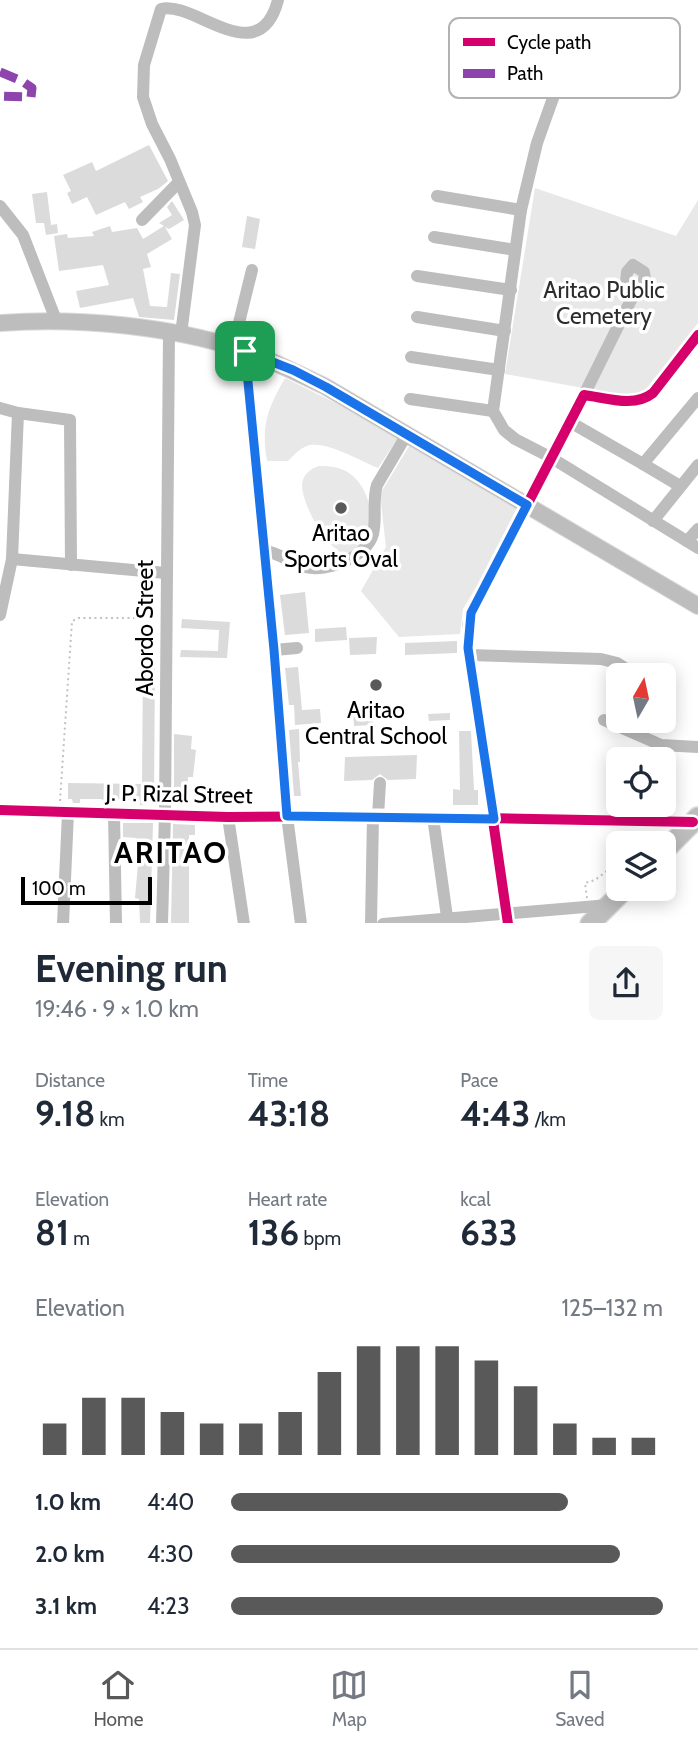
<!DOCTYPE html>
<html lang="en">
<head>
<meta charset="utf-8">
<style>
	body { margin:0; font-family:Cabin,sans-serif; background:#f6f6f7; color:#1f2937; height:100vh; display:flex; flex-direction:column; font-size:26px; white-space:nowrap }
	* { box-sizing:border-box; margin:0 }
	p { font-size:23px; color:#747a83 }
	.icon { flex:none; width:38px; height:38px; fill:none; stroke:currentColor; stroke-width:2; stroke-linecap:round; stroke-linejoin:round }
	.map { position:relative; height:923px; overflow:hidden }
	.sheet { display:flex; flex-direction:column; background:#fff; flex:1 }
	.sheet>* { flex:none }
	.needle { width:46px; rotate:9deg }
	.fabs { position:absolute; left:606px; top:663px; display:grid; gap:14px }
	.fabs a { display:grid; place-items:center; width:70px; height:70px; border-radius:10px; background:#fff; box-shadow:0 4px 18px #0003; font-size:35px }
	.scale { position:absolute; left:21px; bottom:18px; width:131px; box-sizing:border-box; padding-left:7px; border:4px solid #000; border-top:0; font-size:19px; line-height:24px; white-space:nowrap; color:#000; -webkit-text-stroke:5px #fff; paint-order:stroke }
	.pin { position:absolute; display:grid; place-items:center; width:60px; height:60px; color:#fff; margin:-30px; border-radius:14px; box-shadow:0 4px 10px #0006 }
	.round { display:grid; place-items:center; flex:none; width:74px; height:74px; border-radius:10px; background:#f6f6f7 }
	.overview { display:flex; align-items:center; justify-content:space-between; height:119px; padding:0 35px }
	h1 { font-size:38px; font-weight:800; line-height:52px }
	.stats { display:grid; grid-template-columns:repeat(3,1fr); gap:10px; height:119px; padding:7px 35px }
	.stats div { display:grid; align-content:center }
	.stats b { font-size:35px; font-weight:800 }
	.stats small { font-size:19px; font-weight:400 }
	.stats p { font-size:19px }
	.chart { height:196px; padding:14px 35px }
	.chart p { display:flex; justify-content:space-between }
	.chart svg { width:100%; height:126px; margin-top:7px; stroke:#595959; stroke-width:6 }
	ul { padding:0 35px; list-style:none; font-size:23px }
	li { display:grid; grid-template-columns:112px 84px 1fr; align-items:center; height:52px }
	li i { height:18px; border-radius:9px; background:#595959 }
	.menu { display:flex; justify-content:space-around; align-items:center; height:98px; border-top:2px solid #e0e1e3; background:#fff; font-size:19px; color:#747a83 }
	.menu a { display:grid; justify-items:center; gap:4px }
	.menu .active { color:#595959 }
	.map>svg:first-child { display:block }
</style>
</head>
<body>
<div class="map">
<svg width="698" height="924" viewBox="0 0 698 924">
	<rect width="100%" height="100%" fill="#fff"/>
	<g fill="#e8e8e8">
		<polygon points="535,188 676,236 698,200 698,323 639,398 505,374"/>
		<path d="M285,378L400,435L378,468C361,461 329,442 310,445C301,447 294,455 288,461H267C261,425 267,410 285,378Z"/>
		<polygon points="411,443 524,506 463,609 460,634 399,637 361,591 386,547 380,494"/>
		<path d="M319,466C363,464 369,499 377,534L346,555C326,548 303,506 302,486C302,475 310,469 319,466Z"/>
	</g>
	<g fill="#dbdbdb">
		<polygon points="149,145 168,181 158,189 140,197 143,202 129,209 125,202 96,215 87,197 72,204 67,193 71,191 63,175 92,162 96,171"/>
		<polygon points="47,192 51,225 57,224 58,233 46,235 44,223 36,223 32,194"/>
		<polygon points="172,201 184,220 169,229 165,227 172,239 147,254 151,267 143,269 150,306 167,307 171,273 180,274 174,320 139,317 133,298 80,308 76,291 109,285 103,265 59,271 54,236 67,234 68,238 94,236 92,232 110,226 112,232 137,228 143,239 164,226 159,223 172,215 167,207"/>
		<polygon points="247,216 260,219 255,249 242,247"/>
		<polygon points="305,592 309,633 285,635 280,595"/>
		<polygon points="182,619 230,622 227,658 180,657 181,650 218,651 219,630 181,628"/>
		<polygon points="346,627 347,640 315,642 315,629"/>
		<polygon points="377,637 376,654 350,655 349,638"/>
		<polygon points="457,641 457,653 405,655 405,643"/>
		<polygon points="143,664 155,664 154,800 148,800 148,805 140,805 140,800 115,799 114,804 102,804 102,799 80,799 80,803 73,803 72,799 68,799 68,783 142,784"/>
		<polygon points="298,667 302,710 320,709 321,723 295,725 294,705 289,705 285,668"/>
		<polygon points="373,711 373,725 354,726 353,712"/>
		<polygon points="450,713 450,720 429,721 428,714"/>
		<polygon points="299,729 300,762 298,762 301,796 294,796 289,730"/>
		<polygon points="459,731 471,731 474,790 478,790 478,805 453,805 453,789 460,790"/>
		<polygon points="174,734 192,736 191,749 196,750 193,777 188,777 187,805 174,805"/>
		<polygon points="417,755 416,779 388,780 380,774 372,780 344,781 345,757"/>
		<polygon points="123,823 153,823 150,923 140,923 139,899 135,898 138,864 143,865 143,849 135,848 136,838 123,837"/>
		<polygon points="173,824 195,825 195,835 189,835 189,923 171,923"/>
	</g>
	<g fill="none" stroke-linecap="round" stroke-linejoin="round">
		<g stroke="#dbdbdb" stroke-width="18">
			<path id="major" d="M0,323C76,317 171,326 243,350C272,360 299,374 326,387L698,606"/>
		</g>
		<g stroke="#dbdbdb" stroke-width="22">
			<g id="highway">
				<polyline points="663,852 698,817"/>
				<polyline points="590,924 625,889"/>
			</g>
		</g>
		<g stroke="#c2c2c2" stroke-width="2" stroke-dasharray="2 3.5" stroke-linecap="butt">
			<polyline points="60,801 72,621 79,618 155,618"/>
			<polyline points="587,898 585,883 595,880 616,864"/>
		</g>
		<g stroke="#bdbdbd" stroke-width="12">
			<polyline points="568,56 537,143 521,210 493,411 504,430 515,439 550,457 698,548"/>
			<polyline points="437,196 521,210"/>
			<polyline points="0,206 23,235 56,320"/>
			<polyline points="142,220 179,182"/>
			<polyline points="434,237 515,250"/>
			<polyline points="417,276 511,290"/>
			<polyline points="417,317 505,331"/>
			<path d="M181,334L195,225L192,212L170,159L152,124L143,97L144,65L161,9C194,0 259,73 278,0"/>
			<polyline points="233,347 252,270"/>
			<polyline points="245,351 274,650 287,816 301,924"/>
			<polyline points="411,357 499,370"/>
			<path d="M584,395C607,398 634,408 653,393L698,335"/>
			<polyline points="410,399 493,411"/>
			<polyline points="0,408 18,413 12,559 0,615"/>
			<polyline points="18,413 70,420 71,565"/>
			<polyline points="570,422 643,464"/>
			<polyline points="680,486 643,464 698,398"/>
			<polyline points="653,521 698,465"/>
			<polyline points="687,541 698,529"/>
			<path d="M265,551C280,553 290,563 305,567C327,573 367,557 373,534C377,518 372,501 377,485L407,434"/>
			<polyline points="12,559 166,573"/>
			<polyline points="274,650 297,648"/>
			<polyline points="469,655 601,659 617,663 634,674"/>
			<polyline points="604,720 661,745 698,747"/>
			<polyline points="0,810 228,817 378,816 693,822"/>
			<polyline points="114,813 116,924"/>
			<polyline points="378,816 380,783"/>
			<polyline points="228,817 244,924"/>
			<polyline points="433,817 448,924"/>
			<polyline points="63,924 68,813"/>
			<polyline points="162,924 165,813 169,333"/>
			<polyline points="371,924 373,816"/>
			<polyline points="383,924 609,905"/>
			<polyline points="508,924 468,648 468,625 474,604 584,395 635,292 645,279 644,272 633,265 627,272 626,282 635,292"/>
		</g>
		<use href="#major" stroke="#bdbdbd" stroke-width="16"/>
		<use href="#highway" stroke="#bdbdbd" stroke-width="19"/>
		<polyline stroke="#8e44ad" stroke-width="9" stroke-dasharray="18 9" stroke-linecap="butt" points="0,72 22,81 32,88 31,97 0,96"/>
		<g stroke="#fff" stroke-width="15">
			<g id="cycleway">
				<polyline points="0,810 228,817 378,816 693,822"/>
				<path d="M508,924L468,648L471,613L584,395C607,398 634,408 653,393L698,335"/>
			</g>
		</g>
		<use href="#cycleway" stroke="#d6006c" stroke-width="10"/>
	</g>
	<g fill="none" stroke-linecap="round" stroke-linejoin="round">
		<g stroke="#fff" stroke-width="14">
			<polygon id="route" points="245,351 293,370 326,387 527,505 471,613 468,648 494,819 287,816 274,650"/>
		</g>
		<use href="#route" stroke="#1a73e8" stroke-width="9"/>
	</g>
	<g fill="#595959" stroke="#fff" stroke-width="2.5">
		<circle cx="341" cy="508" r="7"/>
		<circle cx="376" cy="685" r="7"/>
	</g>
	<g text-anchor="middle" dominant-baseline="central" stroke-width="7" stroke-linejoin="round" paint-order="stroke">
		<g font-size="23" fill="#2c2c2c" stroke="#fff">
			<text x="604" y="290">Aritao Public<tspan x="604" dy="26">Cemetery</tspan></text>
		</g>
		<g font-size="23" fill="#000" stroke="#fff">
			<text x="341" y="533">Aritao<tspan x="341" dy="26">Sports Oval</tspan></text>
			<text x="376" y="710">Aritao<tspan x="376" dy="26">Central School</tspan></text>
		</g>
		<g font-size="23" fill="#000" stroke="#fff">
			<text transform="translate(145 628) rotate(-90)">Abordo Street</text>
			<text transform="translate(179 794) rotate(1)">J. P. Rizal Street</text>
		</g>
		<g font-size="30" font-weight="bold" letter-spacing="2" fill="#000" stroke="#fff">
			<text x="171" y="852">ARITAO</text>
		</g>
	</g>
	<rect x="449" y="18" width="231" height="80" rx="10" fill="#fff" stroke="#b2b2b2" stroke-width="2"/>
	<rect x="463" y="38" width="32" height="8" fill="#d6006c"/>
	<rect x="463" y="69" width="32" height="9" fill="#8e44ad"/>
	<g font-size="19" fill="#000">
		<text x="507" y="49">Cycle path</text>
		<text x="507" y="80">Path</text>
	</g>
</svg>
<div class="fabs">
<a><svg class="needle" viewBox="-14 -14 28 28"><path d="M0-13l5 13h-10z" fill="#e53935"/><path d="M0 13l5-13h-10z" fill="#747a83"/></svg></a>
<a><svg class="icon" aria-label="locate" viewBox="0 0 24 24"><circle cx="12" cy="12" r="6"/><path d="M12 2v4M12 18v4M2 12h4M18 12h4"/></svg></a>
<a><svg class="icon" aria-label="layers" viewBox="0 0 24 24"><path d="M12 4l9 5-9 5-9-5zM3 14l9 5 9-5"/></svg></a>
</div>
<div class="scale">100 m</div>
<div class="pin" style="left:245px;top:351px;background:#1e9e55"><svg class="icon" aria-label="arrive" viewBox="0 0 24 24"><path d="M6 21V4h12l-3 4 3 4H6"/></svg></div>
</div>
<section class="sheet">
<div class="overview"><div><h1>Evening run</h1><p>19:46 · 9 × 1.0 km</p></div><a class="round"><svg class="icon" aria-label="share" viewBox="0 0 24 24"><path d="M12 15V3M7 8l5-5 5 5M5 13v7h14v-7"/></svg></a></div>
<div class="stats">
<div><p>Distance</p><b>9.18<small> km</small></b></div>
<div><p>Time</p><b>43:18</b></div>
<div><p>Pace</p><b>4:43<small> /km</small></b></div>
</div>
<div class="stats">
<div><p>Elevation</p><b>81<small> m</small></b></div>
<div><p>Heart rate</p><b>136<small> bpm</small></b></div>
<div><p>kcal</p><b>633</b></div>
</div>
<div class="chart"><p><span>Elevation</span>125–132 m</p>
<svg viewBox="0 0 160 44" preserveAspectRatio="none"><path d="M5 44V33M15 44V24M25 44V24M35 44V29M45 44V33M55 44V33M65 44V29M75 44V15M85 44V6M95 44V6M105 44V6M115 44V11M125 44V20M135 44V33M145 44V38M155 44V38"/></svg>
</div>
<ul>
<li><b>1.0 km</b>4:40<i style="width:78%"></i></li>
<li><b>2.0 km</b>4:30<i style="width:90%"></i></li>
<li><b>3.1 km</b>4:23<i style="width:100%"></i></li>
</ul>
</section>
<nav class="menu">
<a class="active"><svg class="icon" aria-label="home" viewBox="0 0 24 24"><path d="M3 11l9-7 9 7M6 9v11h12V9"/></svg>Home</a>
<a><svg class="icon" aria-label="map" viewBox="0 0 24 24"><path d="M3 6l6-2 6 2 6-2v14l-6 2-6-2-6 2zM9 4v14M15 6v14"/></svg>Map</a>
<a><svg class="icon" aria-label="saved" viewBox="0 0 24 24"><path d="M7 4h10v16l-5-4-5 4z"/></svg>Saved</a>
</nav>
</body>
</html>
